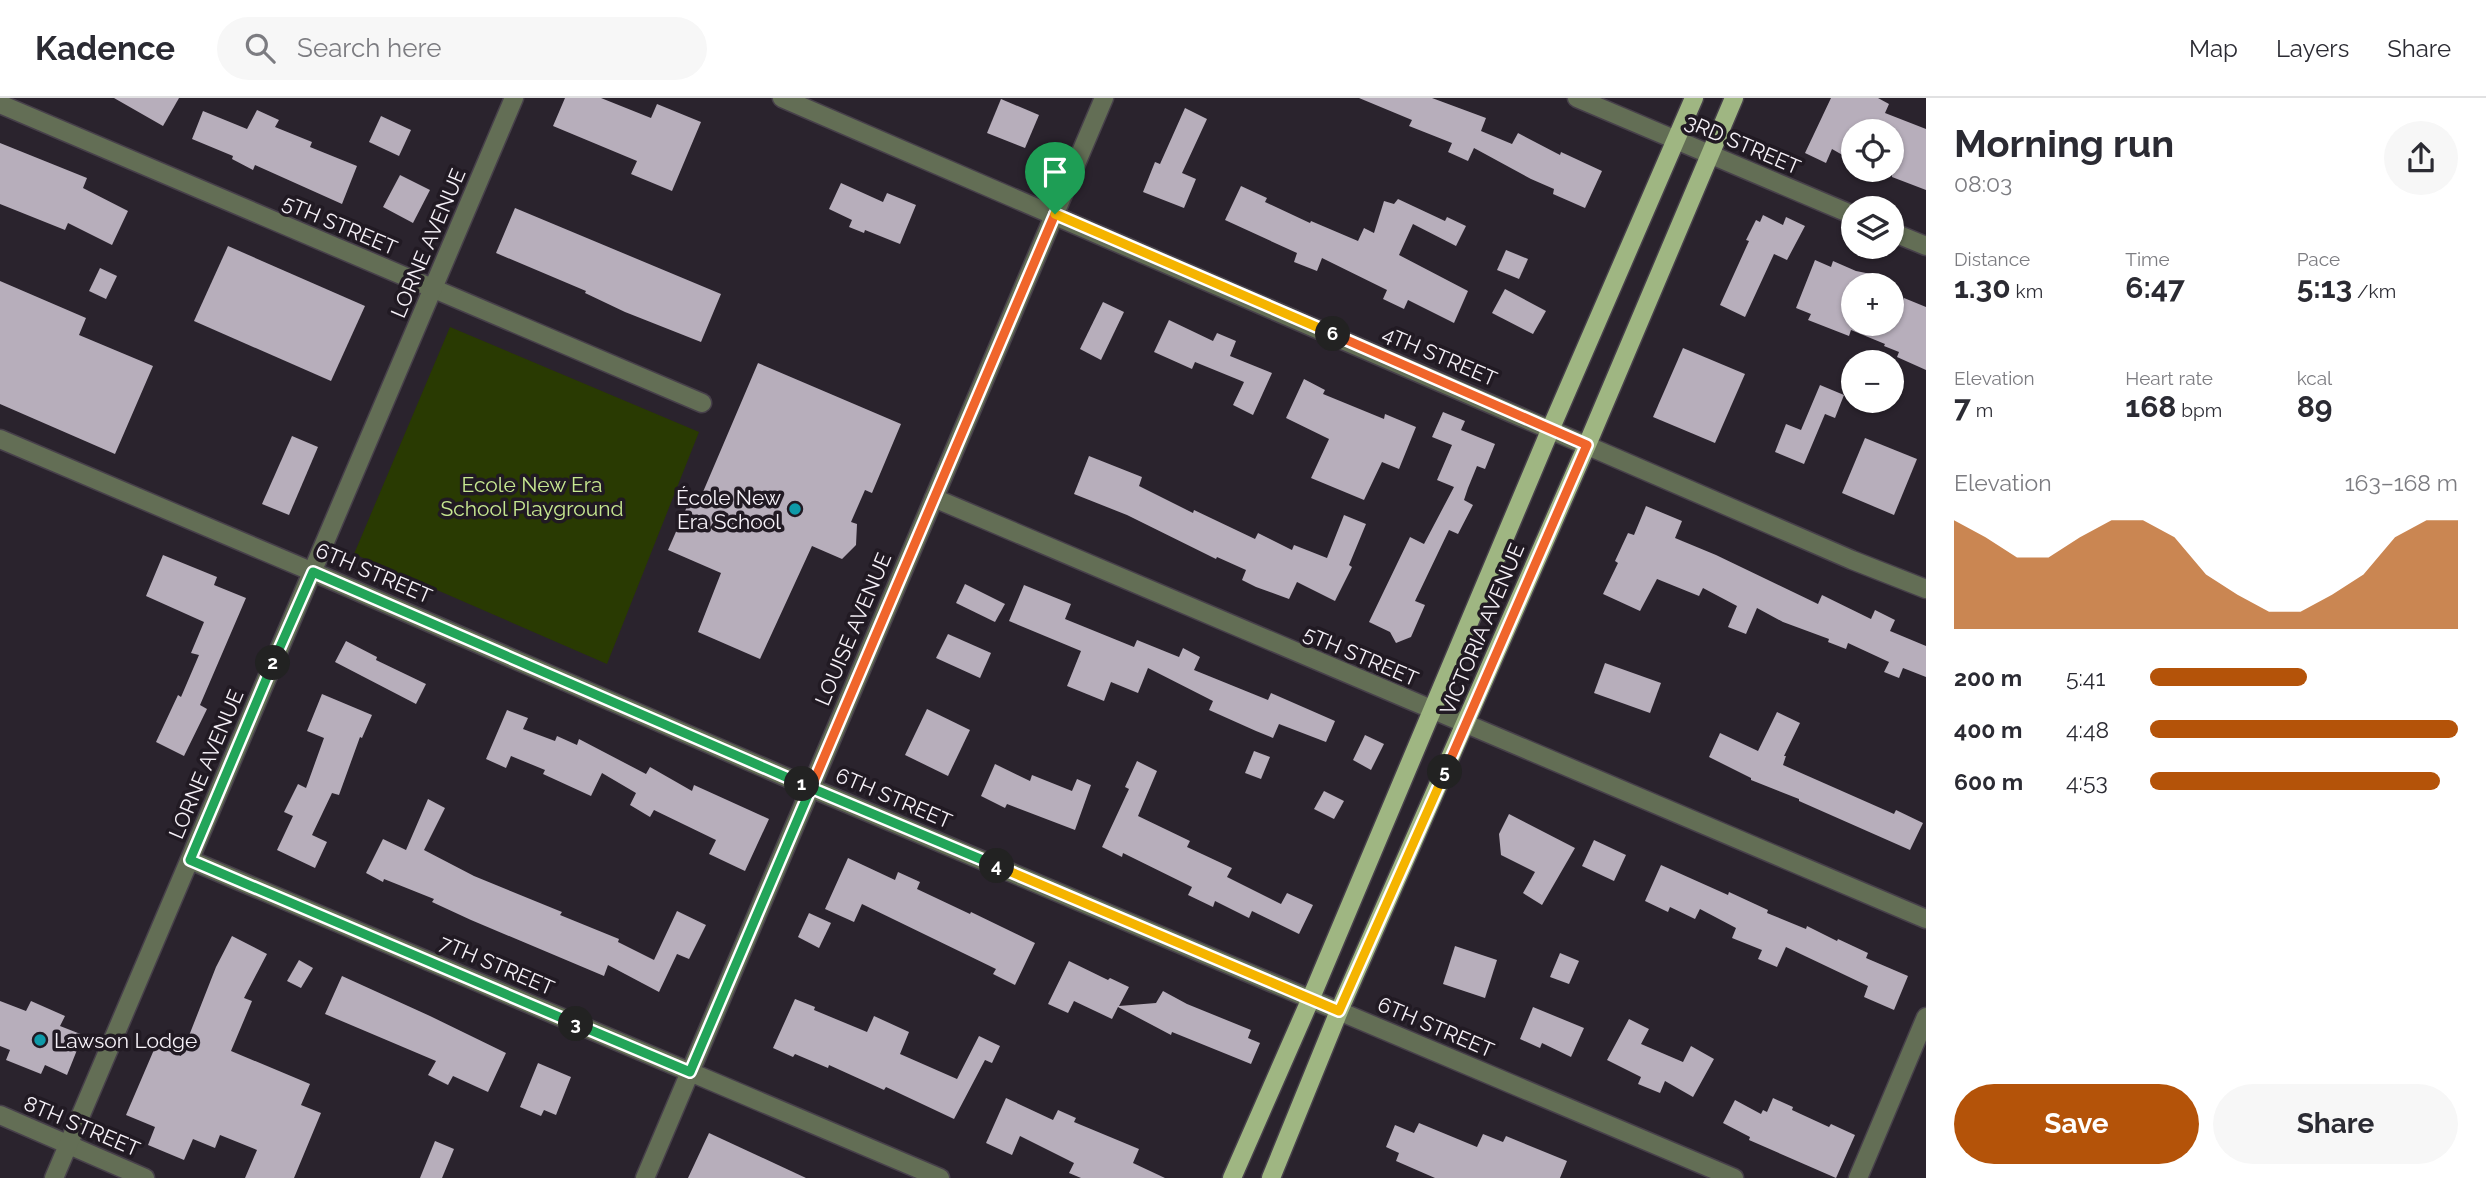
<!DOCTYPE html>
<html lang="en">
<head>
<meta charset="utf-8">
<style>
	body { margin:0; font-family:Raleway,sans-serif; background:#f7f7f7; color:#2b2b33; height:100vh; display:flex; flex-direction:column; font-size:26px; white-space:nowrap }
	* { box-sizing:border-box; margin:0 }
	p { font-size:23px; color:#7c7c81 }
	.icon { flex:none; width:38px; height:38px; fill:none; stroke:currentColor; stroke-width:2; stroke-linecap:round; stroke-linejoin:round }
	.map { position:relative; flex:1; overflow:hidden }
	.sheet { display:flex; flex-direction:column; background:#fff; width:560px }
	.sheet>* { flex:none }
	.tools { position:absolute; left:1841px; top:21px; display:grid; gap:14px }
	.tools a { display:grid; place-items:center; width:63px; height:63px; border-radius:50%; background:#fff; box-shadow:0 2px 5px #0004; font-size:35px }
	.pin { position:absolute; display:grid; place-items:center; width:60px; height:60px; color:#fff; margin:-72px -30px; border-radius:50% 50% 50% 0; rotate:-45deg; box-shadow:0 0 7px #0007 }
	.pin .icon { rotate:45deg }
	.km { position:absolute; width:35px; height:35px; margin:-18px; border-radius:50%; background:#222; color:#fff; font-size:19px; line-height:35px; text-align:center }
	.round { display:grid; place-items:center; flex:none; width:74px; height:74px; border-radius:37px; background:#f7f7f7 }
	.headline { display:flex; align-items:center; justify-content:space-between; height:119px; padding:0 28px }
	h1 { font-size:38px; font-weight:700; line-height:52px }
	.figures { display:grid; grid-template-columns:repeat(3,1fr); gap:10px; height:119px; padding:7px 28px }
	.figures div { display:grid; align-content:center }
	.figures b { font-size:30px; font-weight:700 }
	.figures small { font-size:19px; font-weight:400 }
	.figures p { font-size:19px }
	.chart { height:196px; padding:14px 28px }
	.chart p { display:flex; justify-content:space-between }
	.chart svg { width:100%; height:126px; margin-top:7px; fill:#b45309; opacity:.7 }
	.action { display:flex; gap:14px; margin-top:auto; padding:14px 28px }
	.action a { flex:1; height:80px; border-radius:42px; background:#b45309; color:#fff; font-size:28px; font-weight:700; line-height:80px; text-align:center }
	.action a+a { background:#f7f7f7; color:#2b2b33 }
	ul { padding:0 28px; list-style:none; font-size:23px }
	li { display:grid; grid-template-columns:112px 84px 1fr; align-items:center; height:52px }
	li i { height:18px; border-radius:9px; background:#b45309 }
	header { display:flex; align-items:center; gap:42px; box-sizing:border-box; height:98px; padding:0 35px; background:#fff; border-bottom:2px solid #e1e1e2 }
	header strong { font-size:33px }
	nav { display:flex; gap:38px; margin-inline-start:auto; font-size:24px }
	.search { width:490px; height:63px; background:#f7f7f7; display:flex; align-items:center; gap:18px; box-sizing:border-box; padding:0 24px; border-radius:38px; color:#7c7c81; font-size:26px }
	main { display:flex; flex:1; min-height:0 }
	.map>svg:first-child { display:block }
</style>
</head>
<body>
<header>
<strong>Kadence</strong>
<div class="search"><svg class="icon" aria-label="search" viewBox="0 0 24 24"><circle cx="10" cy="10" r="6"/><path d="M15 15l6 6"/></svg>Search here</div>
<nav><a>Map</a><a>Layers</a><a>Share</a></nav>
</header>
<main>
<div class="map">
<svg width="1926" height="1080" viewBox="0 0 1926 1080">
	<rect width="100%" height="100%" fill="#2a232d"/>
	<polygon fill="#293a02" points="450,229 699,334 607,566 354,456"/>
	<g fill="#b7aebb">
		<polygon points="114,0 179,0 163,28"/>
		<polygon points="565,0 601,0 651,20 657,6 701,24 672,93 631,76 637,63 553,28"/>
		<polygon points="1359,0 1432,0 1486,20 1481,33 1512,46 1518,35 1560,57 1561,54 1602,73 1585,110 1553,96 1554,91 1531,81 1474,50 1468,63 1448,54 1452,45 1409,28 1412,22"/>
		<polygon points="1831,0 1878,0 1889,6 1885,15 1926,31 1926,92 1892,79 1892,33 1853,33 1853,63 1832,51 1826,65 1805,55"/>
		<polygon points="1001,1 1039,17 1025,50 987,35"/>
		<polygon points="1185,10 1207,21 1182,75 1196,81 1184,110 1143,94 1155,64 1160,66"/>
		<polygon points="257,12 279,22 275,29 312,44 310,49 357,68 342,106 255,67 253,72 232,61 233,58 192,41 203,13 247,31"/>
		<polygon points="381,18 411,32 399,58 369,44"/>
		<polygon points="0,45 87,80 83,90 128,113 112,147 68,125 65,132 0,106"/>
		<polygon points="400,77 430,92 413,125 383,109"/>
		<polygon points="841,85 883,104 887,95 916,107 900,146 865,132 864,135 849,129 852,122 829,111"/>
		<polygon points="1241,88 1267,100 1265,104 1310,125 1311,123 1358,143 1364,130 1374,135 1384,103 1394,106 1398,101 1445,123 1447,119 1466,128 1456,148 1413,126 1399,157 1468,193 1454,225 1408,202 1404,211 1383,201 1387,192 1322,160 1317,173 1294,164 1297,155 1225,122"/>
		<polygon points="515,110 721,196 701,244 625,214 585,195 586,193 496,155"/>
		<polygon points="1763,117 1783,127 1786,119 1805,128 1787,162 1774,156 1745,219 1720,207 1749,143 1746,142 1756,122 1760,124"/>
		<polygon points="228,148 365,208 331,283 194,223"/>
		<polygon points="1506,152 1528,161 1519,181 1497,172"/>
		<polygon points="1815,162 1831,169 1833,163 1856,173 1886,179 1886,186 1889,187 1853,187 1853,226 1894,226 1904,200 1926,209 1926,272 1897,259 1899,254 1884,248 1885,246 1851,232 1849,238 1808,222 1811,216 1796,210"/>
		<polygon points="100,170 117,178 106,201 89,193"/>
		<polygon points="0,183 86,220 79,237 153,268 115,356 0,306"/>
		<polygon points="1505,191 1546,213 1533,236 1492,215"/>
		<polygon points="1103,204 1124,214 1101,262 1080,251"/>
		<polygon points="1169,222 1213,243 1217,235 1236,243 1230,258 1272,275 1253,317 1233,307 1244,284 1195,264 1192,271 1154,254"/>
		<polygon points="1683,250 1745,276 1715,345 1653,319"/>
		<polygon points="758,265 901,326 872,395 865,392 851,424 857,426 856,447 842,461 812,448 760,561 698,534 721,475 668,452 689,404 697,408"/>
		<polygon points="1304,281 1325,292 1323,296 1384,321 1385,316 1416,329 1399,371 1382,364 1364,402 1311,380 1329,341 1286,320"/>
		<polygon points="1820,287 1844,297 1835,320 1825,316 1804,366 1775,354 1786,326 1801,332"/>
		<polygon points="1443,314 1465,323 1461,332 1495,346 1485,371 1477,368 1468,390 1464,402 1473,407 1458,436 1449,432 1415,503 1425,507 1411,539 1396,545 1390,534 1369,524 1410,439 1424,446 1454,389 1437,382 1452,347 1432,339"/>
		<polygon points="292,338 318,349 289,417 262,406"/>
		<polygon points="1865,340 1917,361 1894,417 1842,395"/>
		<polygon points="1089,358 1142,379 1139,388 1193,415 1194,412 1255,441 1258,435 1292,452 1294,447 1327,460 1344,417 1366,426 1349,467 1352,469 1335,503 1297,484 1289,501 1256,489 1242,482 1246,472 1217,459 1216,461 1127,417 1074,396"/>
		<polygon points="1646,408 1682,423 1675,440 1716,457 1818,506 1822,497 1871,521 1875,512 1895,522 1890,533 1926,548 1926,579 1903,570 1899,580 1884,574 1889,564 1848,545 1846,551 1828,544 1829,541 1783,524 1757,510 1746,536 1728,529 1737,508 1703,490 1699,498 1657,481 1640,513 1603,496 1618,465 1615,463 1628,435 1634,437"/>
		<polygon points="163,457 217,479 214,487 246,500 200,607 207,611 184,658 156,644 178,597 181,599 199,557 191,555 204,524 146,498"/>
		<polygon points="965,486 1005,506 995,524 956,505"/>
		<polygon points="1024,487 1071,506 1065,521 1134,549 1137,542 1179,559 1183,550 1200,559 1194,572 1268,602 1271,595 1335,623 1326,644 1279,626 1273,640 1256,633 1209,612 1213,603 1148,570 1138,595 1111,584 1104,603 1067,588 1081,553 1009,523"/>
		<polygon points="948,536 991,555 980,580 936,560"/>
		<polygon points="346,543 377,559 376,562 426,586 416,606 335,564"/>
		<polygon points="1605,565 1661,585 1650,615 1594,595"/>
		<polygon points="322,596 372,617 362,640 360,639 339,697 332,695 312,737 327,744 315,770 277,752 293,718 284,714 298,686 306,690 324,640 307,633"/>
		<polygon points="927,611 970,632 948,678 905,657"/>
		<polygon points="507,612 528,620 523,631 555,643 557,638 577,647 579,641 646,676 650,669 692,693 694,687 769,721 745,773 709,756 716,742 654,712 650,719 630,707 636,695 602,675 591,698 543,676 545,672 511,658 506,670 486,661"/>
		<polygon points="1777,614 1800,625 1784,658 1786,658 1783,667 1894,716 1896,712 1923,725 1910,752 1799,703 1799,701 1751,682 1751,680 1709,659 1720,635 1758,653"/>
		<polygon points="1365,637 1384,646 1371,672 1353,662"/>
		<polygon points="1254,653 1270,659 1261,681 1245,675"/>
		<polygon points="1137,663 1157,673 1138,718 1190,743 1187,749 1232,770 1227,779 1281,806 1287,795 1313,807 1299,836 1252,813 1249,820 1215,803 1213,809 1188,797 1192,789 1123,755 1122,759 1102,749 1129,691 1125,689"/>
		<polygon points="995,666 1030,683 1032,677 1072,693 1077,681 1091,687 1075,732 1007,706 1005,710 981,698"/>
		<polygon points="1324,693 1344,703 1334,721 1314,711"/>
		<polygon points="428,701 445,710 424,752 474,778 562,814 560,817 619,841 618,844 654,862 677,813 706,827 689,861 677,856 659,894 608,867 604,878 471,822 432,804 434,801 384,781 383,784 366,775 383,741 406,752"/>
		<polygon points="1509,716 1575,750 1542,807 1523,795 1535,774 1501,757 1499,736"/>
		<polygon points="1594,742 1626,757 1614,783 1582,768"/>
		<polygon points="848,760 895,782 898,774 920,784 917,791 970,816 971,814 1035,845 1015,887 993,876 996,871 862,806 854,824 825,811"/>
		<polygon points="1661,767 1728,797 1729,794 1768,812 1767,815 1806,831 1807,828 1837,843 1838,841 1868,855 1866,860 1908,878 1894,912 1864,899 1868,888 1786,849 1777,869 1758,861 1762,852 1732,840 1736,830 1700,811 1695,821 1670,809 1668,814 1645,803"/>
		<polygon points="809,815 831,825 819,850 798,839"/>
		<polygon points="232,838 267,856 244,900 252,903 231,953 310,986 301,1007 321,1015 294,1080 245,1080 257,1052 220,1037 215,1050 193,1041 184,1062 148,1047 155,1029 126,1017 156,947 181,958 216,869"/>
		<polygon points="1455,848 1497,862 1485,900 1443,886"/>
		<polygon points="1560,855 1579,863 1569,886 1550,879"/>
		<polygon points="299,862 313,870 301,890 287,883"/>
		<polygon points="1069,863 1108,882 1110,880 1129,889 1119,908 1156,905 1163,893 1187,906 1251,932 1248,940 1260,945 1251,966 1172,934 1171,937 1118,909 1112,921 1074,903 1068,915 1048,906"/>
		<polygon points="342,878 430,918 506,955 488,994 453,978 448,987 428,977 436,963 325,916"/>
		<polygon points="795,901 815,909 814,912 867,934 874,918 909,934 900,956 957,981 979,938 1000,948 992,965 985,962 954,1021 886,989 884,992 829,967 828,970 795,956 793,959 773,950"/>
		<polygon points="0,903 26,913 31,903 65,918 60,928 83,937 67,977 45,967 41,976 6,962 10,952 0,948"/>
		<polygon points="1533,909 1584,930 1571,959 1542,945 1540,950 1520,941"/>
		<polygon points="1629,921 1649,931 1641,946 1683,964 1691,948 1714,961 1693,999 1665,983 1660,995 1638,986 1641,979 1607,962"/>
		<polygon points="538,965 571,979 556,1017 544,1012 541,1018 520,1009"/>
		<polygon points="1006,1000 1053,1022 1058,1012 1076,1020 1074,1024 1139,1051 1133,1065 1165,1080 1081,1080 1069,1075 1074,1065 1020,1038 1012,1057 986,1045"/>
		<polygon points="1773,1000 1793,1009 1792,1012 1829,1029 1831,1026 1855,1037 1836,1080 1749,1042 1750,1039 1723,1025 1735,1002 1761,1016 1763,1012 1767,1014"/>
		<polygon points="1419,1025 1477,1049 1483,1036 1503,1044 1506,1038 1567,1063 1560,1080 1435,1080 1396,1063 1399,1055 1386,1049 1395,1027 1414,1035"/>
		<polygon points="709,1035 806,1080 688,1080"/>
		<polygon points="435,1043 454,1051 442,1080 420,1080"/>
	</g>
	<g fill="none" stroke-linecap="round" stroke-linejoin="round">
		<g stroke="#47404a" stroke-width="21">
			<g id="minor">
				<polyline points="782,0 1852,462 1926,491"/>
				<polyline points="1577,0 1853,117"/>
				<polyline points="0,6 702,305"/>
				<polyline points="1892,134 1926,148"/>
				<polyline points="0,341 313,474 811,690 1734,1080"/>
				<polyline points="934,400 1926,821"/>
				<polyline points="190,762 940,1080"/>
				<polyline points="0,1017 145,1080"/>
				<polyline points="54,1080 514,0"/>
				<polyline points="645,1080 1104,0"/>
				<polyline points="1858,1080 1926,919"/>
			</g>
		</g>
		<g stroke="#47404a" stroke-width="21">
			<g id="major">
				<polyline points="1232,1080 1311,900 1551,330 1694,0"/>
				<polyline points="1271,1080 1339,913 1587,347 1734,0"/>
			</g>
		</g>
		<use href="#minor" stroke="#636e55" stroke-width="18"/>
		<use href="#major" stroke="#9fb682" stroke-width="18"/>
	</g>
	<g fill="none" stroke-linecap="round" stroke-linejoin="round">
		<g stroke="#fff" stroke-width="14">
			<polyline id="split-1" points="802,686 811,690 1055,116"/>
		</g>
		<g stroke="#fff" stroke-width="14">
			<polyline id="split-2" points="273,565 313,474 802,686"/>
		</g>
		<g stroke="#fff" stroke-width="14">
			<polyline id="split-3" points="273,565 190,762 576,926"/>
		</g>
		<g stroke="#fff" stroke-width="14">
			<polyline id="split-4" points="576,926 690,974 811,690 997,768"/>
		</g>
		<g stroke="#fff" stroke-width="14">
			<polyline id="split-5" points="997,768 1339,913 1445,674"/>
		</g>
		<g stroke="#fff" stroke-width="14">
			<polyline id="split-6" points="1333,236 1587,347 1445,674"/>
		</g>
		<g stroke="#fff" stroke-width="14">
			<polyline id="split-7" points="1055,116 1333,236"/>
		</g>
		<use href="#split-1" stroke="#f0652b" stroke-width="9"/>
		<use href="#split-2" stroke="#22a559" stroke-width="9"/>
		<use href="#split-3" stroke="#22a559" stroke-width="9"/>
		<use href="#split-4" stroke="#22a559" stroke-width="9"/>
		<use href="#split-5" stroke="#f5b400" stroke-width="9"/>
		<use href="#split-6" stroke="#f0652b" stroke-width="9"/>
		<use href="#split-7" stroke="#f5b400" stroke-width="9"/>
	</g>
	<g fill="#0f9aa8" stroke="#211a23" stroke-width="2.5">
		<circle cx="795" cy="411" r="7"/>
		<circle cx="40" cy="942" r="7"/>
	</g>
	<g text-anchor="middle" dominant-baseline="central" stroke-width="7" stroke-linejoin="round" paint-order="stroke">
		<g font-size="21" fill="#f7f2f9" stroke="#211a23">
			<text transform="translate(1743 46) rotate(23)">3RD STREET</text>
			<text transform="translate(340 127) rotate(23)">5TH STREET</text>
			<text transform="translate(428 145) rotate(-67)">LORNE AVENUE</text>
			<text transform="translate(1440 258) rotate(23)">4TH STREET</text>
			<text transform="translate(374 475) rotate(23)">6TH STREET</text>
			<text transform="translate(853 531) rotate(-67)">LOUISE AVENUE</text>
			<text transform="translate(1482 531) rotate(-67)">VICTORIA AVENUE</text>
			<text transform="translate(1361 558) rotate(23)">5TH STREET</text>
			<text transform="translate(206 666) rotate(-67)">LORNE AVENUE</text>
			<text transform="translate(894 700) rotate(23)">6TH STREET</text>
			<text transform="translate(497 867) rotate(23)">7TH STREET</text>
			<text transform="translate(1436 929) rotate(23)">6TH STREET</text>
			<text transform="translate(82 1028) rotate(23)">8TH STREET</text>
		</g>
		<g font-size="21" fill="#c7e891" stroke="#211a23">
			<text x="532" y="386">Ecole New Era<tspan x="532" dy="24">School Playground</tspan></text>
		</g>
		<g font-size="21" fill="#f7f2f9" stroke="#211a23" text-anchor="end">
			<text x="781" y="399">École New<tspan x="781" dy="24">Era School</tspan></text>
			<text x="54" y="942" text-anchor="start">Lawson Lodge</text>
		</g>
	</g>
</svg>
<div class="tools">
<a><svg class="icon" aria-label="locate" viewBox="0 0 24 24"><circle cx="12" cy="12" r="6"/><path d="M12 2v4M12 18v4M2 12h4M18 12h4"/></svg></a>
<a><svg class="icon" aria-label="layers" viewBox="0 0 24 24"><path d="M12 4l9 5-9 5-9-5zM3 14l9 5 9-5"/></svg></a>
<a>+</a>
<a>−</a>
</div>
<div class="pin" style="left:1055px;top:116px;background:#1e9e55"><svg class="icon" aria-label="arrive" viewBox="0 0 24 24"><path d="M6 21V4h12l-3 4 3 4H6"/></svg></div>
<b class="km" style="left:802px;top:686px">1</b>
<b class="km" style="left:273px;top:565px">2</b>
<b class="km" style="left:576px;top:926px">3</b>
<b class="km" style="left:997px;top:768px">4</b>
<b class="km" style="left:1445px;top:674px">5</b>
<b class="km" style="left:1333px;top:236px">6</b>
</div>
<section class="sheet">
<div class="headline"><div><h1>Morning run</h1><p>08:03</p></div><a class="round"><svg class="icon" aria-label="share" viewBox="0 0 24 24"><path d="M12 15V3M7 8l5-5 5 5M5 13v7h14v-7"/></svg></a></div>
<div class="figures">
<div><p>Distance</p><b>1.30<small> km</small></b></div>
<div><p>Time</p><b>6:47</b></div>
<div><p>Pace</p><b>5:13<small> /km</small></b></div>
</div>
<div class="figures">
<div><p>Elevation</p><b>7<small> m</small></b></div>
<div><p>Heart rate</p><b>168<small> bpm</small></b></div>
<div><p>kcal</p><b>89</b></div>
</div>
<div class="chart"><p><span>Elevation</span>163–168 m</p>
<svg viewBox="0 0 160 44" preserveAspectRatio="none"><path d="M0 44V6L10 12L20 19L30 19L40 12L50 6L60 6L70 12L80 25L90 32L100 38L110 38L120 32L130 25L140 12L150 6L160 6V44z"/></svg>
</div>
<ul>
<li><b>200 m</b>5:41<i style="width:51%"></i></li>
<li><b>400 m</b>4:48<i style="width:100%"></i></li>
<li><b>600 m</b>4:53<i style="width:94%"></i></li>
</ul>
<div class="action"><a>Save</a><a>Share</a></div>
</section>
</main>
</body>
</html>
